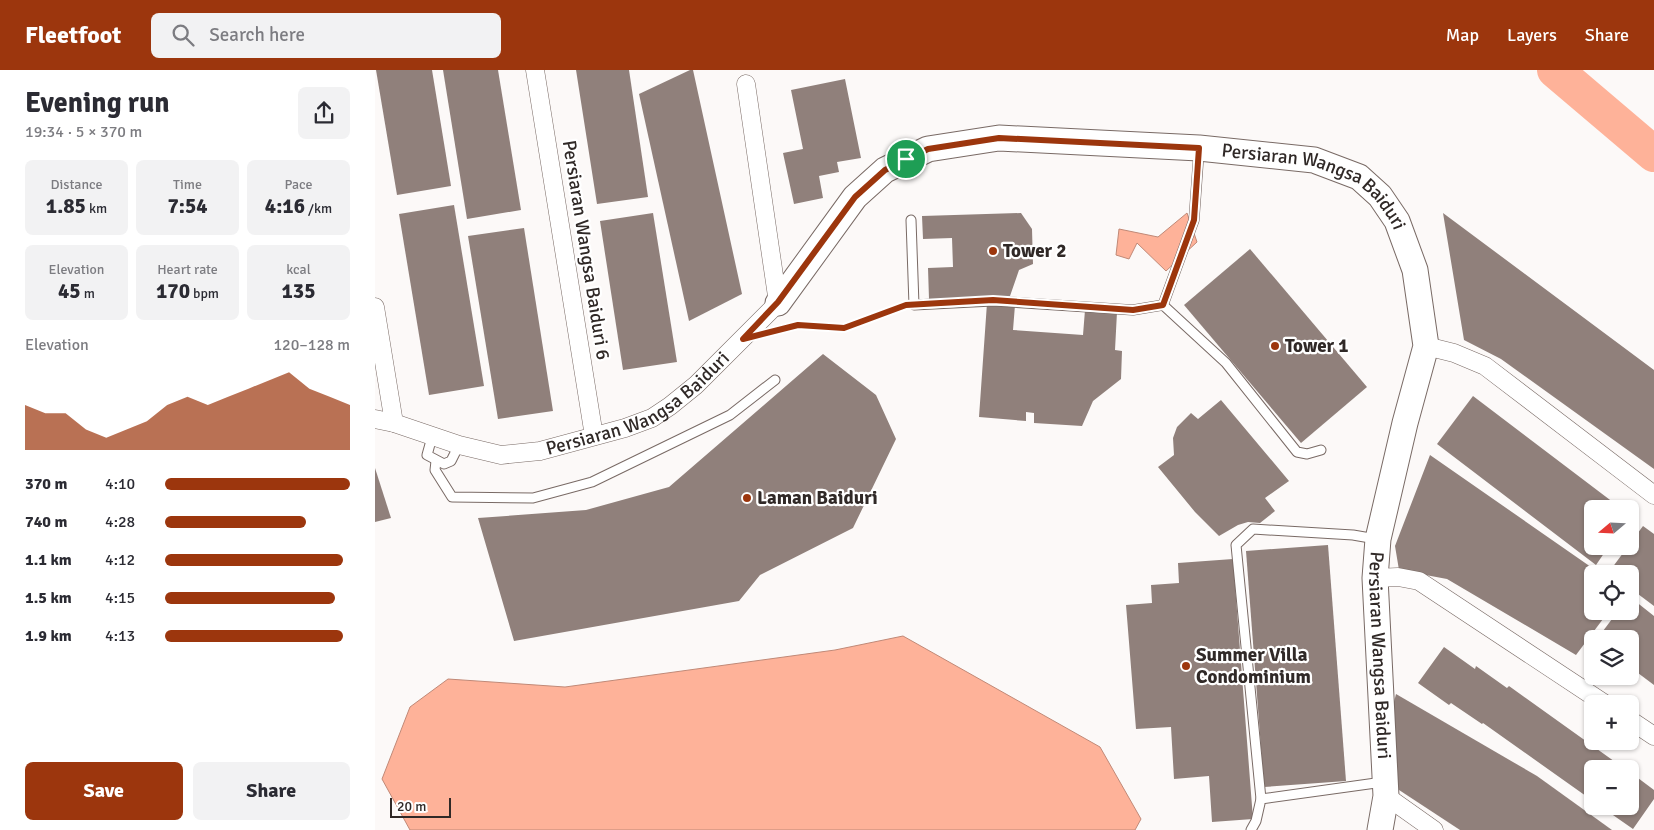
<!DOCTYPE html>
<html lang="en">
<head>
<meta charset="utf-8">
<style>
	body { margin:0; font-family:Signika,sans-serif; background:#f2f2f3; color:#2b2b33; height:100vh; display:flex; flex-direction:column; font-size:19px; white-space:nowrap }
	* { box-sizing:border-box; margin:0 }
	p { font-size:16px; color:#7c7c81 }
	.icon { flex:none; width:28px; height:28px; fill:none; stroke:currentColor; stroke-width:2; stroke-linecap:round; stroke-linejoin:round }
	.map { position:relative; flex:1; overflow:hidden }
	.sheet { display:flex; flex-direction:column; background:#fff; width:375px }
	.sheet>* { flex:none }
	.needle { width:32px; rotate:251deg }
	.fabs { position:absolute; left:1209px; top:430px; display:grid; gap:10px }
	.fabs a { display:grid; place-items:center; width:55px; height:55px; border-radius:8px; background:#fff; box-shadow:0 1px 4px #0004; font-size:25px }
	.scale { position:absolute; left:15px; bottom:12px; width:61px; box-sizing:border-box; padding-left:5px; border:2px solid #302927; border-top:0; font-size:14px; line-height:18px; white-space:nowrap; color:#302927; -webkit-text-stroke:4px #fff; paint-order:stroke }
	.pin { position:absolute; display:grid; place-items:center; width:42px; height:42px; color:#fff; margin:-21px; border:2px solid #fff; border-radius:50%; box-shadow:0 1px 5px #0007 }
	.round { display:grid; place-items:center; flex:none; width:52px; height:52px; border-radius:8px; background:#f2f2f3 }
	.headline { display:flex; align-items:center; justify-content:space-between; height:85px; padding:0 25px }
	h1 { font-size:28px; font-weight:700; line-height:38px }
	.metrics { display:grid; grid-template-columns:repeat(3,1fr); gap:8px; height:85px; padding:5px 25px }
	.metrics div { display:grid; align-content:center; border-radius:8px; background:#f2f2f3; text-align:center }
	.metrics b { font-size:21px; font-weight:700 }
	.metrics small { font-size:14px; font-weight:400 }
	.metrics p { font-size:14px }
	.chart { height:140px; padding:10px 25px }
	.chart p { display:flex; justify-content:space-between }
	.chart svg { width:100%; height:90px; margin-top:5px; fill:#9c360d; opacity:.7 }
	.action { display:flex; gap:10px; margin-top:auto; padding:10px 25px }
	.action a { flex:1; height:58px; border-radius:8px; background:#9c360d; color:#fff; font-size:20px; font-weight:700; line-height:58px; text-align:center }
	.action a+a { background:#f2f2f3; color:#2b2b33 }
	ul { padding:0 25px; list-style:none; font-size:16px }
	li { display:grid; grid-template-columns:80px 60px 1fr; align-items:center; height:38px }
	li i { height:12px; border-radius:6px; background:#9c360d }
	header { display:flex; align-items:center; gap:30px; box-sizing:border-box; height:70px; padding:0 25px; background:#9c360d; color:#fff }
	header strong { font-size:24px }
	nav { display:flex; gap:28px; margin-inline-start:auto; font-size:18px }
	.search { width:350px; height:45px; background:#f2f2f3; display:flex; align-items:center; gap:12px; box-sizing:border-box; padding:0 18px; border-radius:8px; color:#7c7c81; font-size:19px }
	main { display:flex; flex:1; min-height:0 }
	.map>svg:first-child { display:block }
</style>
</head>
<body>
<header>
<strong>Fleetfoot</strong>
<div class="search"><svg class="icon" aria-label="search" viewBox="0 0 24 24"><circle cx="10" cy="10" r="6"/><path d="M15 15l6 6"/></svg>Search here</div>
<nav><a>Map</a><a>Layers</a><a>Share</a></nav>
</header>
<main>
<section class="sheet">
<div class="headline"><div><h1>Evening run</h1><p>19:34 · 5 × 370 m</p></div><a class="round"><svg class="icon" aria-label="share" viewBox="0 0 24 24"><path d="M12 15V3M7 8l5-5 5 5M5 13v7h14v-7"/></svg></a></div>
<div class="metrics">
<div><p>Distance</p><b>1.85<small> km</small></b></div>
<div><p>Time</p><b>7:54</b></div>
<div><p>Pace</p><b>4:16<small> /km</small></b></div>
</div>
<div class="metrics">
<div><p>Elevation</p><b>45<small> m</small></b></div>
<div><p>Heart rate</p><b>170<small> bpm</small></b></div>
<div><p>kcal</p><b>135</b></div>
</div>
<div class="chart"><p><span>Elevation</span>120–128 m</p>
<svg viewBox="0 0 160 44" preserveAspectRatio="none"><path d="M0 44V22L10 26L20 26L30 34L40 38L50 34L60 30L70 22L80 18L90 22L100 18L110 14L120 10L130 6L140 14L150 18L160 22V44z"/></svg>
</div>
<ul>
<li><b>370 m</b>4:10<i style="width:100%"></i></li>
<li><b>740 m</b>4:28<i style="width:76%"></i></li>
<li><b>1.1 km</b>4:12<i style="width:96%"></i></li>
<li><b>1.5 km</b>4:15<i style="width:92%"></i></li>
<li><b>1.9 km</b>4:13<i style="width:96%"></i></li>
</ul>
<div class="action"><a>Save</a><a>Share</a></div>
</section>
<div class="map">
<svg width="1279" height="760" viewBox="0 0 1279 760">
	<rect width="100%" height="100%" fill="#fcf9f8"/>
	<g fill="#feb299" stroke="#c08977">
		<polygon points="812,143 822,172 791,201 762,173 754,189 741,185 744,159 783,167"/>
		<polygon points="528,566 725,677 766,749 760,760 35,760 7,709 35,637 73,609 190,617 460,580"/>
	</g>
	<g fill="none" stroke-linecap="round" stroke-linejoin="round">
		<polyline stroke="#feb299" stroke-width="36" points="1180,0 1279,84"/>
	</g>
	<g fill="#90807b">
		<polygon points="1,0 57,0 76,116 22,125"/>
		<polygon points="68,0 123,0 146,140 92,149"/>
		<polygon points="201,0 254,0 273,127 222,134"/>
		<polygon points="315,0 318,0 367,224 314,251 264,24"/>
		<polygon points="470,9 486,88 462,92 464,102 444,106 448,128 419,134 408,83 428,79 416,20"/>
		<polygon points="79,135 109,316 54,325 24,144"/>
		<polygon points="278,143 302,292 248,300 225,151"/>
		<polygon points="646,143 657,159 658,194 644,200 635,226 554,229 553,198 578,197 577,168 548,169 547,146"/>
		<polygon points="1068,143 1279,300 1279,399 1126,289 1089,270"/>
		<polygon points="149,158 178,341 123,349 93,166"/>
		<polygon points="875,179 992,317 926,373 809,235"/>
		<polygon points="612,233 640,235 638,260 708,265 710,240 742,242 740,280 747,281 746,309 718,331 707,356 659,353 659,343 651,342 651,351 604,347"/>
		<polygon points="448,284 501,325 521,369 478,458 385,505 364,531 139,571 103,448 211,440 294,417"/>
		<polygon points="1098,326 1247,439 1218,439 1218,476 1234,476 1221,495 1062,374"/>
		<polygon points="846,330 914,411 890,428 900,441 885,453 873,452 863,455 844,466 820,442 783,397 799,385 798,368 802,357 816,343 823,349"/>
		<polygon points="1055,385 1226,504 1218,504 1218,541 1234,541 1201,585 1072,509 1024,500 1020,476"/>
		<polygon points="0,398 16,448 0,452"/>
		<polygon points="1268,456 1279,464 1279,536 1255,518 1255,504 1234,502"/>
		<polygon points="953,475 971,711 889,717 871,481"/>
		<polygon points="858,489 878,749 837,752 834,706 799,709 796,657 761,659 751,535 777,533 776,515 804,513 803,493"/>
		<polygon points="1255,527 1279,546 1279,615 1255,597 1255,569 1222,569 1243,541 1255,541"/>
		<polygon points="1069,577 1100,599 1101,596 1132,618 1134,616 1250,699 1218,699 1218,731 1108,653 1107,654 1076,633 1074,635 1043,613"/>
		<polygon points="1021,624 1162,706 1237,760 1085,760 1021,718 1014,651"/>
		<polygon points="1255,702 1279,720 1279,729 1258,759 1225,736 1255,736"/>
	</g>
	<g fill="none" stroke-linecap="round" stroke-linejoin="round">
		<g stroke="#796a65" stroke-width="11">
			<g id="lane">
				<polyline points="536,150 539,235 618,231 758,240 788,235 851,293 922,382 932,384 946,380"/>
				<polyline points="788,235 819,150 824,80"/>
				<polyline points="57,367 52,385 69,394 76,391 84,375"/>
				<polyline points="61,391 60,400 77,427 158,428 217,412 355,345 400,310"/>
				<polyline points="886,729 861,475 878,459 978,465 1001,469"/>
				<polyline points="876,760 881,751 886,729 1008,712"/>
			</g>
		</g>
		<g stroke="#796a65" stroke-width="19">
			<g id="street">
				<polyline points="160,0 219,366"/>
				<polyline points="0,237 19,353"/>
				<polyline points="1051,276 1079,283 1110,296 1279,425"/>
				<path id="s1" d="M0,349L19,353L84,375L126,385L165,381L250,358L277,348L295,336L321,315L403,233L371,14"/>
				<polyline points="1000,508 1023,507 1044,511 1230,634"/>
				<polyline points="1255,650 1279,666"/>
				<polyline points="1011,726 1059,760"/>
			</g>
		</g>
		<g stroke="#796a65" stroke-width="27">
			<g id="secondary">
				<path id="s2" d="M403,233L480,127L510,100L553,79L624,68L824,78L939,90L984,107L1005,126L1022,151L1040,200L1051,276L1030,353L1003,469L1000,508L1011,726L1005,760"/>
			</g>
		</g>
		<polyline stroke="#aba7a5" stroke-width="3" stroke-dasharray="1 4" stroke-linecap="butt" points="403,260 423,255 469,258 525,237"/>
		<use href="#lane" stroke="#fff" stroke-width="9"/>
		<use href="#street" stroke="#fff" stroke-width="18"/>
		<use href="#secondary" stroke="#fff" stroke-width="25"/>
	</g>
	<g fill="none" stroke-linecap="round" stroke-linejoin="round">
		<g stroke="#fff" stroke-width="10">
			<polygon id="route" points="624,68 824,78 819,150 788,235 758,240 618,230 531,235 469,258 423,255 368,269 403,232 480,127 510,100 553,79"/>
		</g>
		<use href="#route" stroke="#9c360d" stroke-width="6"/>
	</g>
	<g fill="#9c360d" stroke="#fff" stroke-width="2">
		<circle cx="618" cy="181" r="5"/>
		<circle cx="900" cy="276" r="5"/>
		<circle cx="372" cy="428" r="5"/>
		<circle cx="811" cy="596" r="5"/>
	</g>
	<g text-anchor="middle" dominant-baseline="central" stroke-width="4.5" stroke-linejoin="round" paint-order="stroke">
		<g font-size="19" fill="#302927" stroke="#fff">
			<text stroke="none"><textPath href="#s2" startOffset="618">Persiaran Wangsa Baiduri</textPath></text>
			<text transform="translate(211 180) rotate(81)">Persiaran Wangsa Baiduri 6</text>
			<text stroke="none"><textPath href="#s1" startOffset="281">Persiaran Wangsa Baiduri</textPath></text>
			<text stroke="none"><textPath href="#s2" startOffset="1158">Persiaran Wangsa Baiduri</textPath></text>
		</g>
		<g font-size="19" font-weight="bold" fill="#302927" stroke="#fff" text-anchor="start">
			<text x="628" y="181">Tower 2</text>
			<text x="910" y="276">Tower 1</text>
			<text x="382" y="428">Laman Baiduri</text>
			<text x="821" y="585">Summer Villa<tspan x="821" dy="22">Condominium</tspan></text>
		</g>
	</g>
</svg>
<div class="fabs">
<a><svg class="needle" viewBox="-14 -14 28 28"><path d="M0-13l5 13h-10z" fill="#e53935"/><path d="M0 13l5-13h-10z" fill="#7c7c81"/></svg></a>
<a><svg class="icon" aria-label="locate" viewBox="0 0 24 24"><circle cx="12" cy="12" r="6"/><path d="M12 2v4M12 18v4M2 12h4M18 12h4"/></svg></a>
<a><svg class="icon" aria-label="layers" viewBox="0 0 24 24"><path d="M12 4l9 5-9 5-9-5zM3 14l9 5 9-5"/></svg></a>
<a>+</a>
<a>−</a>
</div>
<div class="scale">20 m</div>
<div class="pin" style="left:531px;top:89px;background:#1e9e55"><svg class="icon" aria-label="arrive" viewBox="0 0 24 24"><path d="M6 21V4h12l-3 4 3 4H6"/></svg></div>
</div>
</main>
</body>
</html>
